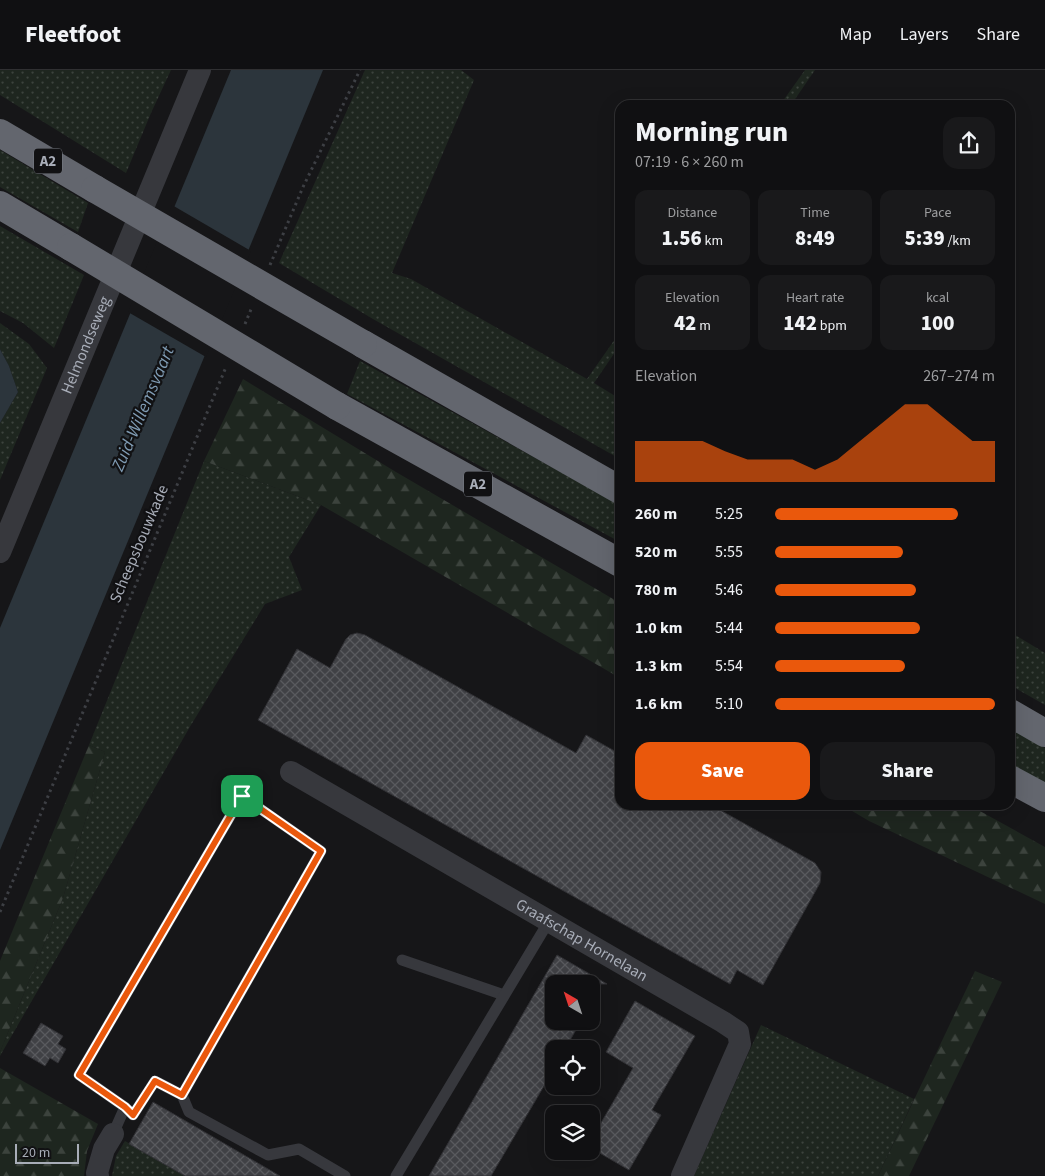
<!DOCTYPE html>
<html lang="en">
<head>
<meta charset="utf-8">
<style>
	body { margin:0; font-family:"Source Sans 3",sans-serif; background:#19191b; color:#f1f3f6; height:100vh; display:flex; flex-direction:column; font-size:19px; white-space:nowrap }
	* { box-sizing:border-box; margin:0 }
	p { font-size:16px; color:#9c9d9f }
	.icon { flex:none; width:28px; height:28px; fill:none; stroke:currentColor; stroke-width:2; stroke-linecap:round; stroke-linejoin:round }
	.map { position:relative; flex:1; overflow:hidden }
	.side { position:absolute; left:615px; top:30px; width:400px; height:710px; display:flex; flex-direction:column; background:#101012; border-radius:15px; box-shadow:0 5px 20px #0002,0 0 0 1px #303032 }
	.side>* { flex:none }
	.needle { width:32px; rotate:321deg }
	.tools { position:absolute; left:545px; top:905px; display:grid; gap:10px }
	.tools a { display:grid; place-items:center; width:55px; height:55px; border-radius:10px; background:#101012; box-shadow:0 5px 20px #0002,0 0 0 1px #303032; font-size:25px }
	.scale { position:absolute; left:15px; bottom:12px; width:64px; box-sizing:border-box; padding-left:5px; border:2px solid #a8adb8; border-top:0; font-size:14px; line-height:18px; white-space:nowrap; color:#a8adb8; -webkit-text-stroke:4px #111113; paint-order:stroke }
	.pin { position:absolute; display:grid; place-items:center; width:42px; height:42px; color:#fff; margin:-21px; border-radius:10px; box-shadow:0 2px 8px #0006 }
	.round { display:grid; place-items:center; flex:none; width:52px; height:52px; border-radius:15px; background:#19191b }
	.headline { display:flex; align-items:center; justify-content:space-between; height:85px; padding:0 20px }
	h1 { font-size:28px; font-weight:800; line-height:38px }
	.figures { display:grid; grid-template-columns:repeat(3,1fr); gap:8px; height:85px; padding:5px 20px }
	.figures div { display:grid; align-content:center; border-radius:12px; background:#19191b; text-align:center }
	.figures b { font-size:21px; font-weight:800 }
	.figures small { font-size:14px; font-weight:400 }
	.figures p { font-size:14px }
	.chart { height:140px; padding:10px 20px }
	.chart p { display:flex; justify-content:space-between }
	.chart svg { width:100%; height:90px; margin-top:5px; fill:#ea580c; opacity:.7 }
	.action { display:flex; gap:10px; margin-top:auto; padding:10px 20px }
	.action a { flex:1; height:58px; border-radius:15px; background:#ea580c; color:#fff; font-size:20px; font-weight:800; line-height:58px; text-align:center }
	.action a+a { background:#19191b; color:#f1f3f6 }
	ul { padding:0 20px; list-style:none; font-size:16px }
	li { display:grid; grid-template-columns:80px 60px 1fr; align-items:center; height:38px }
	li i { height:12px; border-radius:6px; background:#ea580c }
	header { display:flex; align-items:center; gap:30px; box-sizing:border-box; height:70px; padding:0 25px; background:#101012; border-bottom:1px solid #303032 }
	header strong { font-size:24px }
	nav { display:flex; gap:28px; margin-inline-start:auto; font-size:18px }
	.map>svg:first-child { display:block }
</style>
</head>
<body>
<header>
<strong>Fleetfoot</strong>
<nav><a>Map</a><a>Layers</a><a>Share</a></nav>
</header>
<div class="map">
<svg width="1045" height="1106" viewBox="0 0 1045 1106">
	<defs>
		<pattern id="grass-dots" width="8" height="8" patternUnits="userSpaceOnUse" patternTransform="scale(1.25)"><rect width="8" height="8" fill="#1e261f"/><path d="M2 2h.1M6 6h.1" fill="none" stroke="#3c433d" stroke-width="1.8" stroke-linecap="round"/></pattern>
		<pattern id="forest-firs" width="22" height="20" patternUnits="userSpaceOnUse" patternTransform="scale(1.25)"><rect width="22" height="20" fill="#1e261f"/><path d="M5 1l3.5 6h-7zM16 11l3.5 6h-7z" fill="#3c433d"/></pattern>
		<pattern id="building-cross-hatch" width="8" height="8" patternUnits="userSpaceOnUse" patternTransform="scale(1.25)"><rect width="8" height="8" fill="#404145"/><path d="M0 0l8 8M0 8l8-8" fill="none" stroke="#595a5e"/></pattern>
	</defs>
	<rect width="100%" height="100%" fill="#161618"/>
	<g fill="url(#grass-dots)">
		<polygon points="0,0 171,0 151,43 126,103 0,25"/>
		<polygon points="365,0 461,0 474,10 392,203 411,209 587,309 620,262 620,275 594,313 620,329 620,389 373,249 279,193"/>
		<polygon points="805,0 815,0 791,35 780,35"/>
		<polygon points="0,80 88,133 78,162 0,117"/>
		<polygon points="0,156 84,205 54,278 23,253 0,241"/>
		<polygon points="0,253 29,274 47,298 0,410 0,353 18,322 9,296 0,279"/>
		<polygon points="360,291 620,435 620,472 347,324"/>
		<polygon points="204,391 321,435 289,487 302,520 265,534 191,655 0,986 0,982 63,828 105,682 89,675"/>
		<polygon points="1010,562 1045,583 1045,635 1010,615"/>
		<polygon points="1010,657 1045,678 1045,721 1010,701"/>
		<polygon points="761,955 914,1029 878,1106 694,1106"/>
		<polygon points="125,1071 186,1106 112,1106 116,1086"/>
	</g>
	<g fill="url(#forest-firs)">
		<polygon points="243,309 396,402 620,533 620,608 321,435 204,391"/>
		<polygon points="89,675 105,682 63,828 0,982 0,891"/>
		<polygon points="842,735 969,735 1045,777 1045,834 869,751"/>
		<polygon points="975,901 1002,912 909,1106 878,1106"/>
		<polygon points="0,998 98,1054 87,1081 84,1106 0,1106"/>
	</g>
	<g fill="#2c353c">
		<polygon points="231,0 323,0 0,780 0,558"/>
		<polygon points="0,279 9,296 18,322 0,353"/>
	</g>
	<polygon fill="#161618" points="172,135 251,181 206,287 128,242"/>
	<g fill="url(#building-cross-hatch)" stroke="#303034">
		<polygon points="357,563 365,565 576,683 586,665 620,684 620,735 711,735 815,793 821,802 820,813 763,915 737,900 730,914 258,650 297,579 330,598 346,569 350,565"/>
		<polygon points="557,885 607,914 554,914 554,951 581,951 565,979 554,979 554,999 491,1106 429,1106"/>
		<polygon points="635,931 695,966 652,1040 661,1045 629,1100 591,1078 591,1070 633,998 606,982"/>
		<polygon points="41,953 63,966 58,974 66,979 58,993 50,988 45,996 23,983"/>
		<polygon points="153,1032 280,1106 185,1106 129,1074"/>
	</g>
	<g fill="none" stroke-linecap="round" stroke-linejoin="round">
		<g stroke="#3d3f44" stroke-width="3" stroke-dasharray="2.5 4" stroke-linecap="butt">
			<polyline points="270,195 303,117 360,0"/>
			<polyline points="245,254 252,237"/>
			<polyline points="0,842 226,297"/>
		</g>
		<g stroke="#37383d" stroke-width="11">
			<polyline points="402,890 504,925"/>
			<polyline points="182,1025 189,1042 268,1085 299,1079 345,1106"/>
			<polyline points="113,1064 125,1037 79,1005 242,726 321,781 182,1025 155,1011 133,1045 125,1037"/>
			<polyline points="396,1106 549,851"/>
		</g>
		<g stroke="#37383d" stroke-width="22">
			<path id="s1" d="M0,482L200,0"/>
			<path id="s2" d="M291,702L723,952L738,962L740,974L682,1106"/>
			<polyline points="98,1106 97,1103 104,1079 113,1064"/>
		</g>
		<g stroke="#63666e" stroke-width="28">
			<polyline points="0,63 95,119"/>
			<polyline points="0,135 71,177"/>
			<polyline points="363,274 620,420"/>
			<polyline points="337,336 620,493"/>
			<polyline points="1010,643 1045,663"/>
			<polyline points="1010,709 1045,728"/>
		</g>
		<g stroke="#63666e" stroke-width="28">
			<polyline points="95,119 363,274"/>
			<polyline points="71,177 337,336"/>
		</g>
	</g>
	<g fill="none" stroke-linecap="round" stroke-linejoin="round">
		<g stroke="#fff" stroke-width="10">
			<polygon id="route" points="242,726 321,781 182,1025 155,1011 133,1045 125,1037 79,1005"/>
		</g>
		<use href="#route" stroke="#ea580c" stroke-width="6"/>
	</g>
	<g text-anchor="middle" dominant-baseline="central" stroke-width="4.5" stroke-linejoin="round" paint-order="stroke">
		<g fill="#111113" stroke="#7b7e86" stroke-width="1">
			<rect x="34" y="78.5" width="28" height="25" rx="4"/>
			<rect x="464" y="401.5" width="28" height="25" rx="4"/>
		</g>
		<g font-size="15" font-weight="bold" fill="#a8adb8">
			<text x="48" y="91">A2</text>
			<text x="478" y="414">A2</text>
		</g>
		<g font-size="16" fill="#a8adb8" stroke="#111113">
			<text stroke="none"><textPath href="#s1" startOffset="224">Helmondseweg</textPath></text>
			<text transform="translate(139 474) rotate(-67)">Scheepsbouwkade</text>
			<text stroke="none"><textPath href="#s2" startOffset="336">Graafschap Hornelaan</textPath></text>
		</g>
		<g font-size="18" font-style="italic" fill="#7f9bb3" stroke="#111113">
			<text transform="translate(143 339) rotate(-67)">Zuid-Willemsvaart</text>
		</g>
	</g>
</svg>
<div class="tools">
<a><svg class="needle" viewBox="-14 -14 28 28"><path d="M0-13l5 13h-10z" fill="#e53935"/><path d="M0 13l5-13h-10z" fill="#9c9d9f"/></svg></a>
<a><svg class="icon" aria-label="locate" viewBox="0 0 24 24"><circle cx="12" cy="12" r="6"/><path d="M12 2v4M12 18v4M2 12h4M18 12h4"/></svg></a>
<a><svg class="icon" aria-label="layers" viewBox="0 0 24 24"><path d="M12 4l9 5-9 5-9-5zM3 14l9 5 9-5"/></svg></a>
</div>
<div class="scale">20 m</div>
<div class="pin" style="left:242px;top:726px;background:#1e9e55"><svg class="icon" aria-label="arrive" viewBox="0 0 24 24"><path d="M6 21V4h12l-3 4 3 4H6"/></svg></div>
<section class="side">
<div class="headline"><div><h1>Morning run</h1><p>07:19 · 6 × 260 m</p></div><a class="round"><svg class="icon" aria-label="share" viewBox="0 0 24 24"><path d="M12 15V3M7 8l5-5 5 5M5 13v7h14v-7"/></svg></a></div>
<div class="figures">
<div><p>Distance</p><b>1.56<small> km</small></b></div>
<div><p>Time</p><b>8:49</b></div>
<div><p>Pace</p><b>5:39<small> /km</small></b></div>
</div>
<div class="figures">
<div><p>Elevation</p><b>42<small> m</small></b></div>
<div><p>Heart rate</p><b>142<small> bpm</small></b></div>
<div><p>kcal</p><b>100</b></div>
</div>
<div class="chart"><p><span>Elevation</span>267–274 m</p>
<svg viewBox="0 0 160 44" preserveAspectRatio="none"><path d="M0 44V24L10 24L20 24L30 24L40 29L50 33L60 33L70 33L80 38L90 33L100 24L110 15L120 6L130 6L140 15L150 24L160 24V44z"/></svg>
</div>
<ul>
<li><b>260 m</b>5:25<i style="width:83%"></i></li>
<li><b>520 m</b>5:55<i style="width:58%"></i></li>
<li><b>780 m</b>5:46<i style="width:64%"></i></li>
<li><b>1.0 km</b>5:44<i style="width:66%"></i></li>
<li><b>1.3 km</b>5:54<i style="width:59%"></i></li>
<li><b>1.6 km</b>5:10<i style="width:100%"></i></li>
</ul>
<div class="action"><a>Save</a><a>Share</a></div>
</section>
</div>
</body>
</html>
